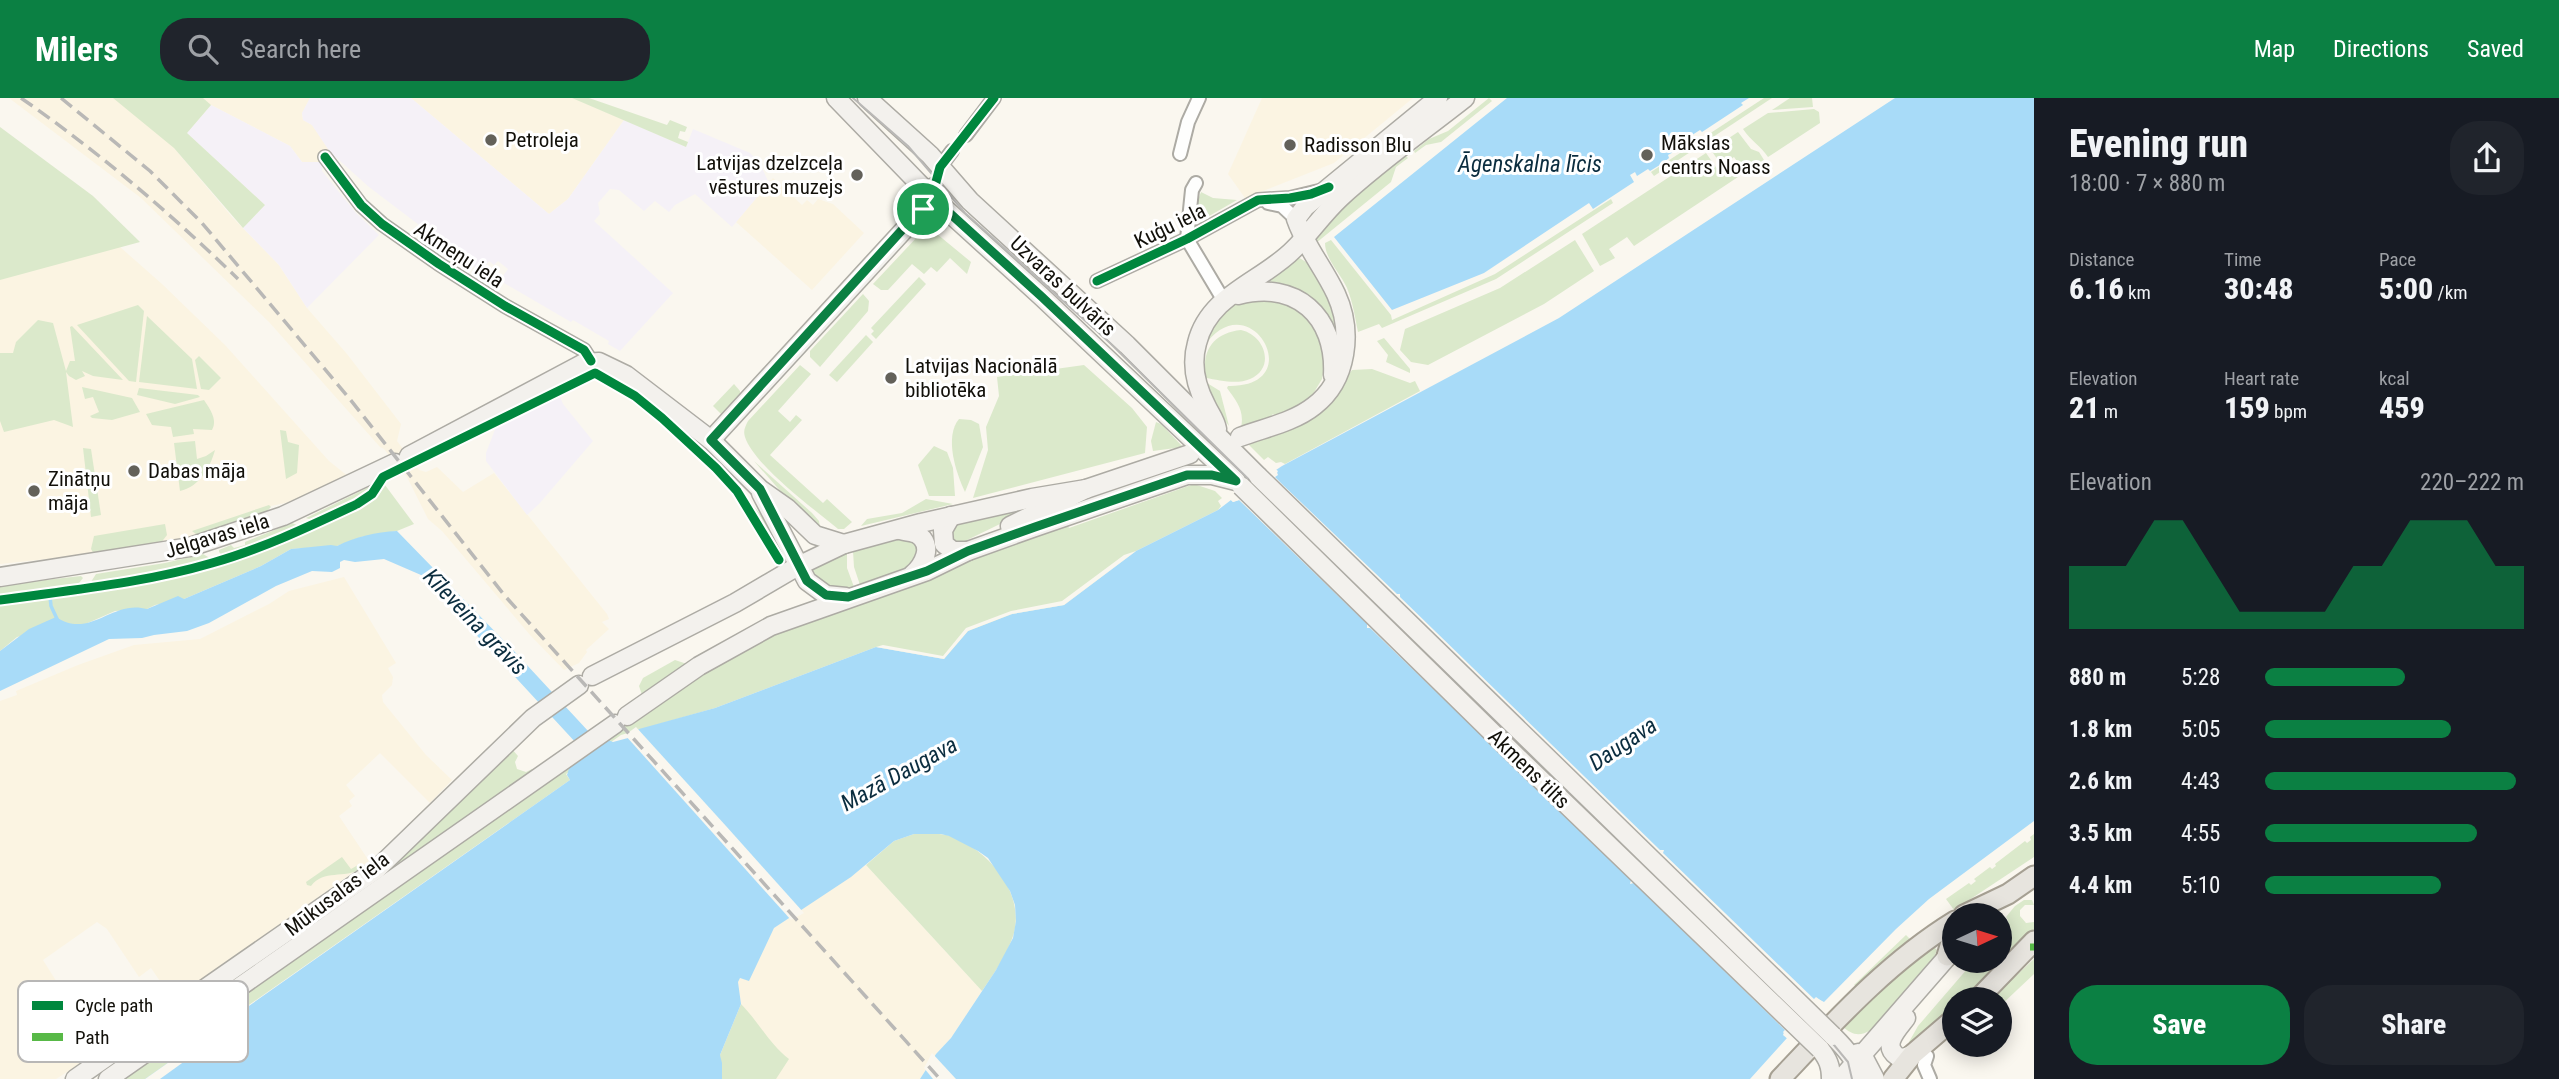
<!DOCTYPE html>
<html lang="en">
<head>
<meta charset="utf-8">
<style>
	body { margin:0; font-family:"Roboto Condensed",sans-serif; background:#20242c; color:#f1f3f6; height:100vh; display:flex; flex-direction:column; font-size:26px; white-space:nowrap }
	* { box-sizing:border-box; margin:0 }
	p { font-size:23px; color:#9ea1a6 }
	.icon { flex:none; width:38px; height:38px; fill:none; stroke:currentColor; stroke-width:2; stroke-linecap:round; stroke-linejoin:round }
	.map { position:relative; flex:1; overflow:hidden }
	.sheet { display:flex; flex-direction:column; background:#171b24; width:525px }
	.sheet>* { flex:none }
	.needle { width:46px; rotate:86deg }
	.fabs { position:absolute; left:1942px; top:805px; display:grid; gap:14px }
	.fabs a { display:grid; place-items:center; width:70px; height:70px; border-radius:50%; background:#171b24; box-shadow:0 4px 18px #0003; font-size:35px }
	.pin { position:absolute; display:grid; place-items:center; width:60px; height:60px; color:#fff; margin:-30px; border:4px solid #fff; border-radius:50%; box-shadow:0 2px 7px #0007 }
	.round { display:grid; place-items:center; flex:none; width:74px; height:74px; border-radius:28px; background:#20242c }
	.headline { display:flex; align-items:center; justify-content:space-between; height:119px; padding:0 35px }
	h1 { font-size:38px; font-weight:800; line-height:52px }
	.stats { display:grid; grid-template-columns:repeat(3,1fr); gap:10px; height:119px; padding:7px 35px }
	.stats div { display:grid; align-content:center }
	.stats b { font-size:30px; font-weight:800 }
	.stats small { font-size:19px; font-weight:400 }
	.stats p { font-size:19px }
	.chart { height:196px; padding:14px 35px }
	.chart p { display:flex; justify-content:space-between }
	.chart svg { width:100%; height:126px; margin-top:7px; fill:#0b8043; opacity:.7 }
	.cta { display:flex; gap:14px; margin-top:auto; padding:14px 35px }
	.cta a { flex:1; height:80px; border-radius:28px; background:#0b8043; color:#fff; font-size:28px; font-weight:800; line-height:80px; text-align:center }
	.cta a+a { background:#20242c; color:#f1f3f6 }
	ul { padding:0 35px; list-style:none; font-size:23px }
	li { display:grid; grid-template-columns:112px 84px 1fr; align-items:center; height:52px }
	li i { height:18px; border-radius:9px; background:#0b8043 }
	header { display:flex; align-items:center; gap:42px; box-sizing:border-box; height:98px; padding:0 35px; background:#0b8043; color:#fff }
	header strong { font-size:33px }
	nav { display:flex; gap:38px; margin-inline-start:auto; font-size:24px }
	.search { width:490px; height:63px; background:#20242c; display:flex; align-items:center; gap:18px; box-sizing:border-box; padding:0 24px; border-radius:28px; color:#9ea1a6; font-size:26px }
	main { display:flex; flex:1; min-height:0 }
	.map>svg:first-child { display:block }
</style>
</head>
<body>
<header>
<strong>Milers</strong>
<div class="search"><svg class="icon" aria-label="search" viewBox="0 0 24 24"><circle cx="10" cy="10" r="6"/><path d="M15 15l6 6"/></svg>Search here</div>
<nav><a>Map</a><a>Directions</a><a>Saved</a></nav>
</header>
<main>
<div class="map">
<svg width="2034" height="981" viewBox="0 0 2034 981">
	<rect width="100%" height="100%" fill="#faf7ef"/>
	<g fill="#fbf4e2">
		<polygon points="9,0 310,0 302,15 303,22 312,27 330,54 322,64 302,64 290,48 211,7 174,50 232,119 279,167 307,210 347,256 401,326 397,343 419,372 426,374 437,369 463,394 494,375 607,516 609,521 602,524 609,531 586,552 587,554 579,565 564,572 530,537 442,433 428,421 407,379 384,351 380,349 269,224 141,100"/>
		<polygon points="411,0 573,0 624,22 568,101 549,116"/>
		<polygon points="1262,0 1413,0 1334,65 1245,100 1228,76"/>
		<polygon points="0,43 162,186 225,247 329,363 349,379 299,402 271,408 267,414 203,436 173,443 94,456 0,466"/>
		<polygon points="773,80 802,107 807,102 813,107 818,101 833,106 864,135 812,192 736,124"/>
		<polygon points="344,479 396,565 388,570 393,579 392,587 382,597 383,604 426,657 452,682 430,705 380,655 346,687 355,698 349,703 352,708 339,718 369,763 173,902 151,870 139,879 107,831 97,824 43,862 100,953 56,981 0,981 0,603 17,597 16,593 78,567 134,547 200,541 269,506 289,493"/>
		<polygon points="866,767 982,893 951,940 936,956 920,981 722,981 741,906 738,884 739,880 749,882 774,830"/>
	</g>
	<g fill="#f5f1f7">
		<polygon points="310,0 411,0 549,116 568,101 624,22 686,49 693,31 750,55 759,64 769,85 732,129 695,96 675,107 669,114 655,103 644,113 619,92 610,91 598,105 600,116 594,123 673,195 620,253 608,246 609,243 573,222 571,224 504,185 503,178 508,171 498,163 494,167 489,163 481,174 369,89 330,54 312,27 303,22 302,15"/>
		<polygon points="211,7 290,48 302,64 322,64 322,73 356,115 379,137 307,210 279,167 243,130 265,107 187,35"/>
		<polygon points="559,296 563,306 593,343 539,406 527,417 486,363 486,355 496,329"/>
	</g>
	<g fill="#dbe9cb">
		<polygon points="113,0 203,0 211,7 187,35 265,107 243,130 174,50"/>
		<polygon points="572,0 589,0 667,27 670,22 687,29 685,34 680,33 678,40 688,44 686,49"/>
		<polygon points="1489,0 1492,3 1441,44 1426,47 1415,55 1414,53 1429,41 1448,33"/>
		<polygon points="1764,0 1772,0 1654,78 1651,74"/>
		<polygon points="1790,0 1812,0 1813,9 1772,12"/>
		<path d="M1814,11L1819,14L1820,25L1768,59C1761,48 1751,43 1743,31L1768,15Z"/>
		<polygon points="0,29 93,98 140,144 0,182"/>
		<polygon points="1738,34 1751,51 1759,54 1764,62 1745,74 1734,59 1722,68 1711,52"/>
		<polygon points="1403,55 1408,60 1396,69 1391,84 1316,145 1316,140 1349,101"/>
		<polygon points="1706,55 1722,78 1736,69 1741,77 1634,148 1627,139 1609,151 1615,160 1600,168 1582,136"/>
		<polygon points="1201,94 1213,100 1237,102 1197,125 1194,113"/>
		<path d="M1611,101L1613,105L1496,181L1382,230L1379,226L1358,234C1355,219 1353,205 1347,190C1341,176 1325,161 1325,145L1331,142L1391,217L1392,222L1495,176Z"/>
		<polygon points="925,134 937,136 971,164 967,176 950,160 937,174 931,169 924,176 912,166 888,192 881,192 873,186 919,137"/>
		<polygon points="1575,142 1594,173 1544,206 1428,267 1411,264 1400,252 1405,231 1500,190"/>
		<path d="M1297,159C1320,167 1334,212 1336,235C1319,202 1303,187 1265,183Z"/>
		<polygon points="919,179 926,186 876,241 871,236 874,233 871,230"/>
		<polygon points="863,196 869,203 868,213 820,269 810,259 810,253"/>
		<path d="M1241,202L1290,203L1316,225L1326,255L1322,281L1313,296L1301,309L1277,320L1273,316L1269,321L1240,333C1246,314 1237,304 1227,290L1228,288C1312,290 1248,180 1203,250C1208,228 1222,212 1241,202Z"/>
		<polygon points="138,207 144,213 136,284 129,283 77,227"/>
		<polygon points="147,218 192,261 197,291 139,284"/>
		<polygon points="38,222 53,225 66,273 70,263 75,263 70,229 72,228 123,282 93,278 82,273 85,278 76,282 69,278 66,274 73,329 54,322 4,334 0,323 0,255 13,255 16,244"/>
		<path d="M1241,232C1265,237 1276,270 1250,281C1237,287 1219,282 1206,280C1201,253 1213,235 1241,232Z"/>
		<polygon points="866,237 873,244 837,284 829,277"/>
		<polygon points="1384,240 1410,271 1410,275 1386,264 1388,257 1377,243"/>
		<polygon points="199,258 221,280 209,292 201,291 195,262"/>
		<path d="M800,267L811,276L778,313L790,324L796,317L802,322L770,357L823,405L827,401L852,424L844,431H838C814,411 754,367 745,339C743,333 745,329 748,323Z"/>
		<polygon points="1084,267 1132,310 1147,329 1145,355 973,400 988,352 986,329 999,298 997,279"/>
		<path d="M1372,271L1410,285L1415,283L1420,293L1285,366L1281,364L1276,365L1268,359L1264,362L1245,343C1268,335 1310,326 1327,309C1337,298 1343,284 1352,272Z"/>
		<path d="M1207,285L1220,293L1229,328C1219,315 1209,301 1207,285Z"/>
		<polygon points="734,286 740,293 740,299 723,318 713,308"/>
		<polygon points="82,289 132,300 140,314 112,322 92,320 90,318 99,314 93,299 85,301"/>
		<polygon points="139,290 198,297 200,299 175,306 137,297"/>
		<path d="M204,302C210,311 218,322 212,332L193,331L194,336L173,339L171,329L152,327L146,316Z"/>
		<path d="M959,321L971,322L979,326L983,349L965,394C956,375 944,339 959,321Z"/>
		<polygon points="1156,324 1161,326 1183,349 1153,353 1151,343"/>
		<polygon points="280,332 286,333 288,344 299,347 297,375 286,381"/>
		<path d="M195,343L197,361L206,358L215,352C210,370 199,389 180,393L174,345Z"/>
		<polygon points="934,348 947,354 953,370 955,398 929,398 918,367"/>
		<polygon points="83,350 91,351 101,417 91,419"/>
		<polygon points="754,363 812,415 819,423 820,429 818,431 790,404"/>
		<polygon points="721,370 763,419 778,453 774,452 738,392 720,373"/>
		<path d="M382,383L414,426L397,433L361,439L337,448L291,451L261,468L184,501L155,507L147,511L115,513L81,528L67,526L17,539L0,553V504C67,495 136,488 202,470C241,460 280,444 317,427C342,415 368,408 382,383Z"/>
		<polygon points="375,386 359,403 315,423 306,420"/>
		<polygon points="1194,386 1215,393 1222,400 1218,403 1221,408 1218,412 1136,453 1064,507 1012,516 944,561 876,549 715,610 621,637 566,676 570,682 209,935 160,981 120,981 636,619 733,555 753,544 847,506 876,501 939,477 962,463 1066,424 1069,430"/>
		<polygon points="926,401 953,406 861,428 867,421 902,415"/>
		<polygon points="1041,406 963,444 956,446 948,437 951,430 956,427"/>
		<polygon points="269,407 271,409 264,416 197,437 192,433"/>
		<polygon points="292,425 299,428 299,430 224,459 219,454 219,452 231,447 234,450 245,447 245,444"/>
		<polygon points="165,426 167,437 160,446 94,456 91,451 94,438"/>
		<polygon points="906,440 919,448 913,467 860,487 854,469 853,453"/>
		<polygon points="847,454 847,470 854,489 840,493 817,486 809,470"/>
		<polygon points="203,456 213,462 89,487 96,476 165,465"/>
		<polygon points="81,478 83,480 75,490 0,500 0,487"/>
		<polygon points="675,562 687,566 642,597 639,588 643,580"/>
		<polygon points="511,650 518,658 515,664 517,671 526,674 532,671 535,675 321,825 317,821"/>
		<path d="M914,736C925,736 937,735 947,737C987,749 1029,797 1012,841C1005,860 993,877 982,893L866,767L894,743Z"/>
		<polygon points="2034,736 2034,759 1954,812 1946,801 1969,785 1971,787 1976,783 1974,781 1990,769 1992,771 1996,768 1995,766 2025,743 2027,745 2031,742 2030,739"/>
		<path d="M342,759L351,771L358,767L361,771C344,781 324,771 311,788L307,787L306,784Z"/>
		<polygon points="2024,802 2032,802 2034,807 2025,807 2020,812 2020,818 2026,825 2034,824 2034,831 1968,901 1955,901 1955,914 1917,949 1909,944 1918,928 1974,863 2000,863 2000,832 2008,822 2006,819 2015,808"/>
		<polygon points="1906,837 1910,841 1857,889 1854,887"/>
		<path d="M1933,848L1937,852L1934,859L1871,932C1859,939 1852,937 1842,928L1894,879Z"/>
		<polygon points="2034,861 2034,876 2000,908 2000,901 1991,901"/>
		<path d="M741,906C759,924 769,946 789,961L776,981H722L720,957Z"/>
	</g>
	<g fill="#a8dbf8">
		<polygon points="1507,0 1749,0 1741,5 1743,7 1702,34 1700,32 1678,46 1675,49 1677,52 1668,57 1669,60 1663,65 1650,73 1648,71 1637,78 1635,74 1630,77 1634,84 1593,111 1589,105 1484,175 1392,212 1334,139"/>
		<path d="M1895,0H2034V723L1929,801L1896,831L1824,904L1816,900L1783,934L1787,940L1750,981H920L936,956L951,940L996,872L1013,840L1016,823L1015,807L1010,793L988,760L978,753L949,738L941,736H914L894,743L851,779L774,830L749,883L740,880L738,884L741,906L720,957L722,965V981H145L570,682L567,677L577,646L421,477L384,461L355,464L344,462L340,464V470L332,474L312,473L276,488L209,525L187,533L154,537L142,540L109,541L0,593V553L29,531L56,519C90,542 112,501 147,511L178,498L184,501L261,468L291,451L331,447L337,448C355,439 376,434 397,433L513,552L589,634L613,644L628,640L639,631L715,610L876,549L944,561L968,533L1012,516L1064,507L1136,453L1218,412L1231,402L1233,404L1239,402L1278,377L1276,372L1282,368L1559,220Z"/>
	</g>
	<g fill="#faf7ef">
		<polygon points="1274,370 1278,373 1275,379 1284,388 1397,496 1400,496 1400,499 1660,752 1664,752 1663,755 1814,901 1816,899 1827,907 1823,908 1817,904 1787,935 1790,939 1789,942 1783,937 1785,932 1634,785 1630,786 1631,782 1370,530 1367,530 1367,526 1239,402 1233,404 1229,400 1235,401 1274,375"/>
		<polygon points="1136,453 1064,507 1012,516 968,533 944,561 876,549 883,547 943,558 966,530 1011,513 1062,503 1124,457"/>
		<polygon points="636,629 726,728 804,815 791,822 625,637"/>
		<polygon points="209,936 214,942 160,981 145,981"/>
		<polygon points="932,955 956,981 933,981 924,970"/>
	</g>
	<g fill="none" stroke-linecap="round" stroke-linejoin="round">
		<polyline stroke="#a8dbf8" stroke-width="3.5" points="50,498 51,508 58,523"/>
		<polyline stroke="#d7d4cd" stroke-width="12" stroke-dasharray="12 6" stroke-linecap="butt" points="952,53 966,37"/>
		<g stroke="#adaba4" stroke-width="16">
			<g id="street">
				<polyline points="966,37 994,0"/>
				<polyline points="1180,56 1188,24 1199,0"/>
				<polyline points="325,59 361,107 382,126 439,166 505,208 584,252 591,263"/>
				<polyline points="940,69 952,53"/>
				<polyline points="1196,85 1192,92 1187,141 1224,203"/>
				<polyline points="1268,105 1282,108 1296,121"/>
				<polyline points="1097,183 1187,141 1258,102 1290,100 1319,93"/>
				<polyline points="1927,958 1924,967 1930,981"/>
			</g>
		</g>
		<g stroke="#adaba4" stroke-width="21">
			<g id="secondary">
				<polyline points="836,0 932,99 1042,199 1235,382"/>
				<polyline points="867,0 930,57 970,103 1127,247 1258,378"/>
				<path d="M1238,197C1296,182 1336,218 1333,277"/>
				<path d="M1217,331C1215,321 1210,316 1206,307C1196,288 1191,266 1197,245C1209,196 1262,184 1294,151C1310,135 1323,116 1340,100C1379,64 1423,33 1465,0"/>
				<path d="M1240,339C1264,330 1294,324 1314,308C1348,282 1353,233 1336,196C1324,170 1305,148 1296,121L1305,109L1438,0"/>
				<polyline points="711,342 914,121 932,99 934,89"/>
				<polyline points="409,358 584,265 599,264 626,277 711,342 760,391 787,410 815,437 844,446"/>
				<polyline points="761,395 807,483 826,497 846,499"/>
				<polyline points="951,418 943,432 944,446 953,453 968,453"/>
				<polyline points="1010,428 1086,391 1190,356"/>
				<path d="M899,432C904,433 913,434 917,436C935,447 923,468 912,477"/>
				<polyline points="0,479 190,449 283,418 395,365"/>
				<polyline points="592,578 735,505 798,468 844,446 921,425 1032,400 1086,391"/>
				<polyline points="627,618 699,568 771,528 927,473 968,453 1035,429 1187,377 1212,377 1236,383"/>
				<path d="M1906,920C1897,932 1881,947 1898,959L1904,960L1913,956"/>
				<path d="M1833,938C1846,951 1857,963 1861,981"/>
				<path d="M1820,951C1828,961 1831,968 1831,981"/>
				<polyline points="1858,955 1865,962 1875,981"/>
				<polyline points="75,981 377,771 533,620 579,587"/>
				<polyline points="108,981 615,626"/>
				<polyline points="1841,981 1955,850"/>
			</g>
		</g>
		<g stroke="#a6a093" stroke-width="23">
			<g id="primary">
				<polyline points="1964,817 2008,796 2034,778"/>
				<polyline points="1947,858 1955,831"/>
				<polyline points="1978,901 2034,843"/>
				<path d="M1780,981C1834,924 1888,864 1955,823"/>
				<polyline points="1893,981 1913,956 1955,920"/>
			</g>
		</g>
		<use href="#street" stroke="#fefefd" stroke-width="12"/>
		<use href="#secondary" stroke="#f3f1ed" stroke-width="18"/>
		<use href="#primary" stroke="#e7e4de" stroke-width="19"/>
		<polyline stroke="#b9b8b6" stroke-width="2" points="853,0 908,48 965,115 1110,245 1516,644 1829,941 1848,964 1852,981"/>
		<g stroke="#b9b8b6" stroke-width="3.5" stroke-dasharray="14 7" stroke-linecap="butt">
			<path d="M21,0C99,54 170,115 238,181"/>
			<polyline points="61,0 150,73 202,125 349,300 505,498 940,981"/>
		</g>
		<g stroke="#adaba4" stroke-width="21" stroke-linecap="butt">
			<g id="secondary-bridge">
				<polyline points="1258,378 1833,938"/>
				<polyline points="1241,388 1509,651 1820,951"/>
			</g>
		</g>
		<use href="#secondary-bridge" stroke="#f3f1ed" stroke-width="18"/>
		<polyline stroke="#58b947" stroke-width="7" stroke-dasharray="14 7" stroke-linecap="butt" points="2030,849 2034,849"/>
		<g stroke="#fff" stroke-width="13">
			<g id="cycleway">
				<polyline points="325,59 361,107 382,126 439,166 505,208 584,252 591,263"/>
				<polyline points="1097,183 1187,141 1258,102 1290,100 1311,96 1329,89"/>
				<polyline points="711,342 923,111 932,99 940,69 994,0"/>
				<path d="M0,502C71,492 144,485 212,465C262,451 310,428 357,406L372,396L383,379L595,275L635,298L662,320L716,370L737,393L779,462"/>
			</g>
		</g>
		<use href="#cycleway" stroke="#00873e" stroke-width="9"/>
	</g>
	<g fill="none" stroke-linecap="round" stroke-linejoin="round">
		<g stroke="#fff" stroke-width="14">
			<polygon id="route" points="932,99 1042,199 1236,383 1212,377 1187,377 1035,429 968,453 927,473 848,499 826,497 807,483 760,391 711,342"/>
		</g>
		<use href="#route" stroke="#0b8043" stroke-width="9"/>
	</g>
	<g fill="#63615a" stroke="#fff" stroke-width="2.5">
		<circle cx="491" cy="42" r="7"/>
		<circle cx="1290" cy="47" r="7"/>
		<circle cx="1647" cy="57" r="7"/>
		<circle cx="857" cy="77" r="7"/>
		<circle cx="891" cy="280" r="7"/>
		<circle cx="134" cy="373" r="7"/>
		<circle cx="34" cy="393" r="7"/>
	</g>
	<g text-anchor="middle" dominant-baseline="central" stroke-width="6" stroke-linejoin="round" paint-order="stroke">
		<g font-size="21" fill="#12100a" stroke="#fff" text-anchor="start">
			<text x="505" y="42">Petroleja</text>
			<text x="1661" y="45">Mākslas<tspan x="1661" dy="24">centrs Noass</tspan></text>
			<text x="1304" y="47">Radisson Blu</text>
			<text x="843" y="65" text-anchor="end">Latvijas dzelzceļa<tspan x="843" dy="24">vēstures muzejs</tspan></text>
			<text x="905" y="268">Latvijas Nacionālā<tspan x="905" dy="24">bibliotēka</tspan></text>
			<text x="148" y="373">Dabas māja</text>
			<text x="48" y="381">Zinātņu<tspan x="48" dy="24">māja</tspan></text>
		</g>
		<g font-size="21" fill="#12100a" stroke="#fff">
			<text transform="translate(1170 128) rotate(-26)">Kuģu iela</text>
			<text transform="translate(459 157) rotate(33)">Akmeņu iela</text>
			<text transform="translate(1063 188) rotate(43)">Uzvaras bulvāris</text>
			<text transform="translate(217 438) rotate(-17)">Jelgavas iela</text>
			<text transform="translate(1529 671) rotate(44)">Akmens tilts</text>
			<text transform="translate(337 796) rotate(-37)">Mūkusalas iela</text>
		</g>
		<g font-size="23" font-style="italic" fill="#0b2d3f" stroke="#fff">
			<text x="1530" y="66">Āgenskalna līcis</text>
			<text transform="translate(475 524) rotate(46)">Kīleveina grāvis</text>
			<text transform="translate(1623 646) rotate(-34)">Daugava</text>
			<text transform="translate(899 676) rotate(-29)">Mazā Daugava</text>
		</g>
	</g>
	<rect x="18" y="883" width="230" height="81" rx="10" fill="#fff" stroke="#b8b7b6" stroke-width="2"/>
	<rect x="32" y="903" width="31" height="9" fill="#00873e"/>
	<rect x="32" y="935" width="31" height="8" fill="#58b947"/>
	<g font-size="19" fill="#12100a">
		<text x="75" y="914">Cycle path</text>
		<text x="75" y="946">Path</text>
	</g>
</svg>
<div class="fabs">
<a><svg class="needle" viewBox="-14 -14 28 28"><path d="M0-13l5 13h-10z" fill="#e53935"/><path d="M0 13l5-13h-10z" fill="#9ea1a6"/></svg></a>
<a><svg class="icon" aria-label="layers" viewBox="0 0 24 24"><path d="M12 4l9 5-9 5-9-5zM3 14l9 5 9-5"/></svg></a>
</div>
<div class="pin" style="left:923px;top:111px;background:#1e9e55"><svg class="icon" aria-label="arrive" viewBox="0 0 24 24"><path d="M6 21V4h12l-3 4 3 4H6"/></svg></div>
</div>
<section class="sheet">
<div class="headline"><div><h1>Evening run</h1><p>18:00 · 7 × 880 m</p></div><a class="round"><svg class="icon" aria-label="share" viewBox="0 0 24 24"><path d="M12 15V3M7 8l5-5 5 5M5 13v7h14v-7"/></svg></a></div>
<div class="stats">
<div><p>Distance</p><b>6.16<small> km</small></b></div>
<div><p>Time</p><b>30:48</b></div>
<div><p>Pace</p><b>5:00<small> /km</small></b></div>
</div>
<div class="stats">
<div><p>Elevation</p><b>21<small> m</small></b></div>
<div><p>Heart rate</p><b>159<small> bpm</small></b></div>
<div><p>kcal</p><b>459</b></div>
</div>
<div class="chart"><p><span>Elevation</span>220–222 m</p>
<svg viewBox="0 0 160 44" preserveAspectRatio="none"><path d="M0 44V22L10 22L20 22L30 6L40 6L50 22L60 38L70 38L80 38L90 38L100 22L110 22L120 6L130 6L140 6L150 22L160 22V44z"/></svg>
</div>
<ul>
<li><b>880 m</b>5:28<i style="width:54%"></i></li>
<li><b>1.8 km</b>5:05<i style="width:72%"></i></li>
<li><b>2.6 km</b>4:43<i style="width:97%"></i></li>
<li><b>3.5 km</b>4:55<i style="width:82%"></i></li>
<li><b>4.4 km</b>5:10<i style="width:68%"></i></li>
</ul>
<div class="cta"><a>Save</a><a>Share</a></div>
</section>
</main>
</body>
</html>
